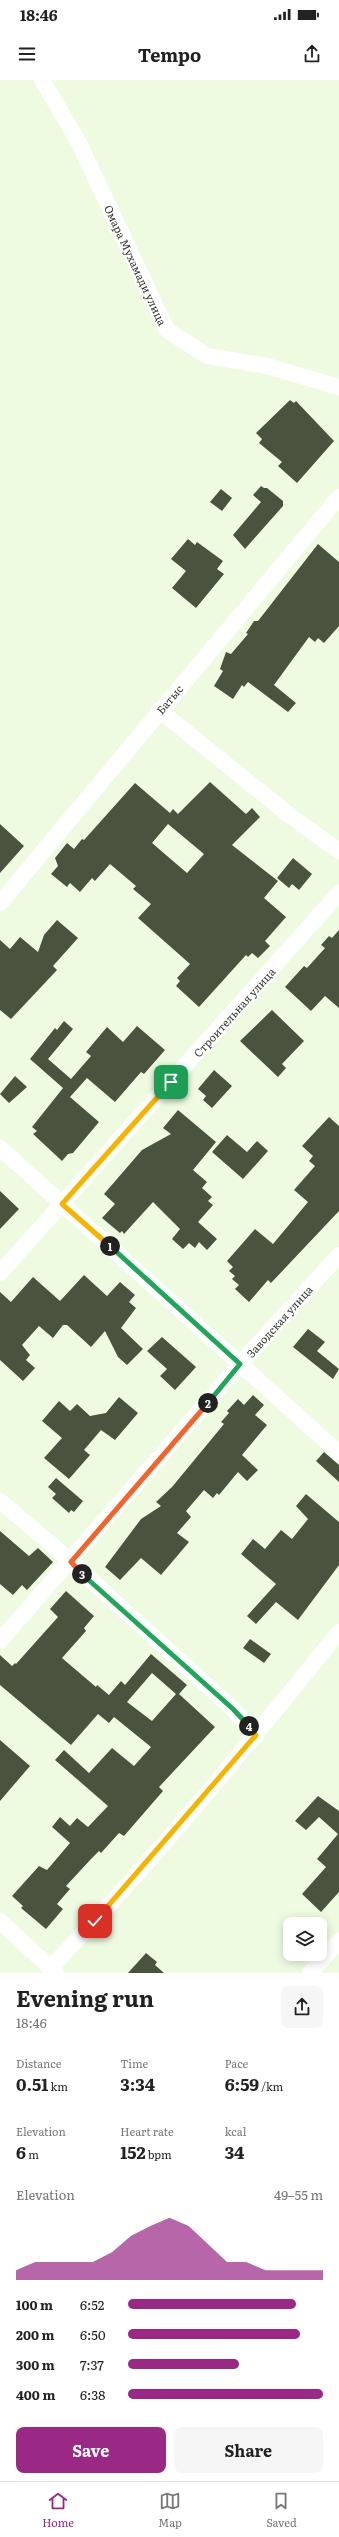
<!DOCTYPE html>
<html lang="en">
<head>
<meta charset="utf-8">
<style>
	body { margin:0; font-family:Literata,serif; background:#f6f6f6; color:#222; height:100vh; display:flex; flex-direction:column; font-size:15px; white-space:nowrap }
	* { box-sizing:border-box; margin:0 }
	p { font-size:13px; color:#767676 }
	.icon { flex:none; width:22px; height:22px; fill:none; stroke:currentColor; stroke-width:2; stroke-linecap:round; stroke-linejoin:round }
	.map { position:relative; height:1893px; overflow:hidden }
	.details { display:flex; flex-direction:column; background:#fff; flex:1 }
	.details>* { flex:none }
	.controls { position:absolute; left:283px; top:1837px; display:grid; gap:8px }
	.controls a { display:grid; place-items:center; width:44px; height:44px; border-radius:8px; background:#fff; box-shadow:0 2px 10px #0003; font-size:20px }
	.pin { position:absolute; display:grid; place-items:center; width:34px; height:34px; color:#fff; margin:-17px; border-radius:8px; box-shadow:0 2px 6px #0006 }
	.km { position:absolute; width:20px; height:20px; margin:-10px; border-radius:50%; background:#222; color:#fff; font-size:11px; line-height:20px; text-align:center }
	.round { display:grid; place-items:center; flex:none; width:42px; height:42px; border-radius:8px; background:#f6f6f6 }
	.summary { display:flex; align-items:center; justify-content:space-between; height:68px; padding:0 16px }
	h1 { font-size:22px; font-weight:700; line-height:30px }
	.metrics { display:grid; grid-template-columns:repeat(3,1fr); gap:6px; height:68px; padding:4px 16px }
	.metrics div { display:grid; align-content:center }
	.metrics b { font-size:17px; font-weight:700 }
	.metrics small { font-size:11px; font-weight:400 }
	.metrics p { font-size:11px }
	.chart { height:112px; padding:8px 16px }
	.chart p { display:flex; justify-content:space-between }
	.chart svg { width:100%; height:72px; margin-top:4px; fill:#9a2885; opacity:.7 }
	.action { display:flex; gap:8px; margin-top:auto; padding:8px 16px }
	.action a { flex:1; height:46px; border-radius:8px; background:#9a2885; color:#fff; font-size:16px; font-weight:700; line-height:46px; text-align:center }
	.action a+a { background:#f6f6f6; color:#222 }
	ul { padding:0 16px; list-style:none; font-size:13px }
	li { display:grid; grid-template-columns:64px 48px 1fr; align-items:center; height:30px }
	li i { height:10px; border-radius:5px; background:#9a2885 }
	.status { display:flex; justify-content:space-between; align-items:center; height:28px; padding:0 20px; background:#fff; direction:ltr }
	.status svg { height:11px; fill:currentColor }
	header { display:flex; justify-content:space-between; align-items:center; height:52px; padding:0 16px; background:#fff; font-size:18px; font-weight:700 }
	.tabs { display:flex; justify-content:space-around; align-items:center; height:56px; border-top:1px solid #e0e0e0; background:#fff; font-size:11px; color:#767676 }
	.tabs a { display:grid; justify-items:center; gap:2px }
	.tabs .on { color:#9a2885 }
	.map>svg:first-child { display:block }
</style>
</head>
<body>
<div class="status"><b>18:46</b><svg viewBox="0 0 49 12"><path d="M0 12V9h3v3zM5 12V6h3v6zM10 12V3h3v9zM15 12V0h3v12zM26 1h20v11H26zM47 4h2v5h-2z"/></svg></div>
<header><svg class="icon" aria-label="menu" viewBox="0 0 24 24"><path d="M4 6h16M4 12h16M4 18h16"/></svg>Tempo<svg class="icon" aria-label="share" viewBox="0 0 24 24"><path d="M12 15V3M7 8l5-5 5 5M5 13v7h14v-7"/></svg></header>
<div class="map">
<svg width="339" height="1893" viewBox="0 0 339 1893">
	<rect width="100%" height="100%" fill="#effbe1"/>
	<g fill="#4a533e" fill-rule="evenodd">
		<polygon points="290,320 294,323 296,321 334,361 297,403 278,386 282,382 259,363 262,359 256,353"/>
		<polygon points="261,406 264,408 267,408 283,421 283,426 245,469 233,455 261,422 253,415"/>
		<polygon points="221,409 232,418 222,431 210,422"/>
		<polygon points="188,459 195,465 197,462 223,481 217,489 224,494 196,528 172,508 186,491 171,479"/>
		<polygon points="318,464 339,482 339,546 324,563 318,558 315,562 309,557 274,605 296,623 288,632 248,602 244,607 242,605 233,619 214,606 223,591 220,589 226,572 231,574 248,554 246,553 254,541 258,541"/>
		<path d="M210,702L246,734L252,728L260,737L232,765L278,801L264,818L286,837L265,861L270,866L258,878L252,873L248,877L246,875L199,927L176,906L180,901L177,898L190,884L138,838L151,824L133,809L136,806L110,784L95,801L92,798L80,812L70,803L67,807L51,794L58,786L55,778L67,763L74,769L82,759L84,760L135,703L170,733L173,729L178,734ZM168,744L204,774L187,793L152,763Z"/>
		<polygon points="0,744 24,766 0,793"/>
		<polygon points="293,778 312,794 299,810 292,804 289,808 277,798"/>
		<polygon points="57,840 78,858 53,886 57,890 11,939 0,930 0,860 10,869 20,857 38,872 44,855"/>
		<polygon points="339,850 339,928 325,916 311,931 285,907 304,886 307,888 325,868 321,865 329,856 332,858"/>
		<polygon points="272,930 304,961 282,984 286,988 278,997 240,961"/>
		<polygon points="64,941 73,949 48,979 71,999 91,976 86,972 107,947 123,962 137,946 165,970 144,994 141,992 115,1022 87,998 70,1017 99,1042 73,1073 68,1074 62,1081 33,1054 37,1051 32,1047 63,1008 30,979 55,948 57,950"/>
		<polygon points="214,990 232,1006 212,1028 203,1020 206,1016 198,1009"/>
		<polygon points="15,996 27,1007 9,1023 0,1014"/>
		<polygon points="178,1030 216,1062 193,1090 207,1102 202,1108 212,1117 208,1121 213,1125 198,1142 217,1159 207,1170 199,1162 195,1168 189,1163 183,1169 172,1159 180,1149 153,1122 124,1154 122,1151 120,1153 102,1138 115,1124 104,1114 142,1070 171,1054 163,1048"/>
		<polygon points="329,1037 339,1046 339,1131 271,1203 268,1200 249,1222 235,1209 239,1205 232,1199 235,1196 229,1191 233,1187 227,1181 255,1149 273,1164 308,1122 294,1110 315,1086 309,1081 313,1076 302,1066"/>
		<polygon points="227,1055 247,1072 257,1061 268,1071 243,1099 212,1072"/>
		<polygon points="0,1111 19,1129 0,1149"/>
		<polygon points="84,1195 107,1216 120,1202 135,1215 129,1222 136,1228 121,1248 143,1269 127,1285 118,1277 105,1251 91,1267 67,1245 63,1245 53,1258 39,1246 22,1265 30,1275 26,1280 35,1288 23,1301 0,1280 0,1212 11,1222 33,1197 60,1221"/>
		<polygon points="308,1249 325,1262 317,1271 339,1289 333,1299 293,1267"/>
		<polygon points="162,1257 196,1287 175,1310 160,1296 167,1289 147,1271"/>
		<polygon points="253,1315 264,1325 255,1335 267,1345 242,1375 258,1390 247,1401 238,1392 219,1415 217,1413 213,1418 204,1410 186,1431 191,1437 177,1453 189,1462 161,1495 141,1478 120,1500 105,1487 141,1439 161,1426 156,1422 172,1407 224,1344 221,1342 229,1333 227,1331 238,1319 244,1325"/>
		<polygon points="119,1317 138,1333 115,1360 101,1350 84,1370 90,1375 69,1399 44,1378 62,1358 42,1341 59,1321 70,1331 77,1324 90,1336 106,1333"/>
		<polygon points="324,1372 339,1385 339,1402 316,1381"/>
		<polygon points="56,1398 83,1421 74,1432 71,1430 69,1433 52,1418 56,1414 48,1407"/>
		<polygon points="306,1414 339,1442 339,1485 298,1540 276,1522 256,1544 247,1536 276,1504 241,1474 253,1459 265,1469 281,1450 292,1459 308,1439 296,1426"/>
		<polygon points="0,1451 29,1476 38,1468 53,1482 27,1510 22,1505 13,1515 0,1504"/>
		<path d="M66,1511L94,1536L84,1548L86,1551L62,1578L96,1607L97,1605L109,1615L121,1601L125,1605L151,1574L187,1605L179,1614L215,1647L159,1707L163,1711L124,1756L119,1753L101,1773L99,1771L92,1778L66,1806L70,1809L57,1824L63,1829L46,1849L21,1828L23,1826L12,1816L39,1786L47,1790L70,1763L52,1747L60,1737L70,1746L77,1738L88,1747L108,1726L55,1680L64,1670L89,1693L112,1668L134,1686L151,1667L114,1637L109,1643L98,1634L71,1665L0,1605V1575L12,1586L15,1583L16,1584L58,1537L50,1529ZM152,1593L176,1614L152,1641L127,1622Z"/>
		<polygon points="250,1559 271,1574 264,1583 243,1568"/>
		<polygon points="0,1660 30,1686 0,1721"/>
		<polygon points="318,1716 339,1731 339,1812 321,1832 302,1814 326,1787 317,1779 338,1754 319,1737 306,1750 295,1741"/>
		<polygon points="146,1873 157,1882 155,1885 164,1893 128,1893"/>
	</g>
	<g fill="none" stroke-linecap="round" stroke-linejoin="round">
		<g stroke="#fff" stroke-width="16">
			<polyline points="42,0 79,63 167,250 207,276 267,286 339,307"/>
			<polyline points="159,630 293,738 339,771"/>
			<polyline points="0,823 339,417"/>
			<polyline points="0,1068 339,1373"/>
			<polyline points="0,1193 339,813"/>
			<polyline points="0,1421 51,1464 233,1629 256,1655"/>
			<polyline points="0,1561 240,1284 339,1175"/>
			<polyline points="0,1841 56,1893"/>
			<path d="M50,1888C153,1782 246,1667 339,1552"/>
			<polyline points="310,1893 339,1861"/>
		</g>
	</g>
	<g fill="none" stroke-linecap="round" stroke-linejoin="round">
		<g stroke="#fff" stroke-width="8">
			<polyline id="split-1" points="110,1166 62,1124 171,1002"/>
		</g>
		<g stroke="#fff" stroke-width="8">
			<polyline id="split-2" points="110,1166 240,1284 208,1323"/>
		</g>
		<g stroke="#fff" stroke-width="8">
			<polyline id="split-3" points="82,1494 71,1482 208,1323"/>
		</g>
		<g stroke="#fff" stroke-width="8">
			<polyline id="split-4" points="82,1494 233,1629 249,1646"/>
		</g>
		<g stroke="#fff" stroke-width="8">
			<polyline id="split-5" points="95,1841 256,1655 249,1646"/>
		</g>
		<use href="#split-1" stroke="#f5b400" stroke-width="5"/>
		<use href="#split-2" stroke="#22a559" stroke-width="5"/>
		<use href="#split-3" stroke="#f0652b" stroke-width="5"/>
		<use href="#split-4" stroke="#22a559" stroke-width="5"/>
		<use href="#split-5" stroke="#f5b400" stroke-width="5"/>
	</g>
	<g text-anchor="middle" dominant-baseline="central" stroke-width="4" stroke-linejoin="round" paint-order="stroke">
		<g font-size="11" fill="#33372d" stroke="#fff">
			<text transform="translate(136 185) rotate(65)">Омара Мухамади улица</text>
			<text transform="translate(169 619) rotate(-50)">Батыс</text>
			<text transform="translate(234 932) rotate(-48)">Строительная улица</text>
			<text transform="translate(279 1241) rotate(-48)">Заводская улица</text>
		</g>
	</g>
</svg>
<div class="controls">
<a><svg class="icon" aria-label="layers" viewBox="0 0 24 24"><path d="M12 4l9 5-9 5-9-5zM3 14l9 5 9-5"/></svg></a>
</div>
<div class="pin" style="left:171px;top:1002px;background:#1e9e55"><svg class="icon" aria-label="arrive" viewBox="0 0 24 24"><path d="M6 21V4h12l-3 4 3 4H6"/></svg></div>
<div class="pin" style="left:95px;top:1841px;background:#d93025"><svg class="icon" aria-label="check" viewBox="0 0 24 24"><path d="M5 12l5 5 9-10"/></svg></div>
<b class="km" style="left:110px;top:1166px">1</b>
<b class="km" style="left:208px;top:1323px">2</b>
<b class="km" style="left:82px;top:1494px">3</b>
<b class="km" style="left:249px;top:1646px">4</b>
</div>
<section class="details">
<div class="summary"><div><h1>Evening run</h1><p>18:46</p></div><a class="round"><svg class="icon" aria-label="share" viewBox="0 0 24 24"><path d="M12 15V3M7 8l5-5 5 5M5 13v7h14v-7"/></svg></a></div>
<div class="metrics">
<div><p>Distance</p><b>0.51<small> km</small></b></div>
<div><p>Time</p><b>3:34</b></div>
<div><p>Pace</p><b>6:59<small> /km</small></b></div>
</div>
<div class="metrics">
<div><p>Elevation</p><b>6<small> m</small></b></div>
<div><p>Heart rate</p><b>152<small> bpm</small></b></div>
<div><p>kcal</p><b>34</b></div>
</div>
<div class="chart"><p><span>Elevation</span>49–55 m</p>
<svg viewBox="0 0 160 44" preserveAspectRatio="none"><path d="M0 44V38L10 33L20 33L30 33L40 33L50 27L60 17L70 11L80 6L90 11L100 22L110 33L120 33L130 38L140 38L150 38L160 38V44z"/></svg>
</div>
<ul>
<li><b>100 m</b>6:52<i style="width:86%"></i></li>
<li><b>200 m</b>6:50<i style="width:88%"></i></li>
<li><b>300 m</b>7:37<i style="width:57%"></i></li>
<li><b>400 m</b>6:38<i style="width:100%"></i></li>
</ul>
<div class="action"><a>Save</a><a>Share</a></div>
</section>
<nav class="tabs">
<a class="on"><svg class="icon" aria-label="home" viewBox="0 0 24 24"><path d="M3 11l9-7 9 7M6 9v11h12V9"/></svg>Home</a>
<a><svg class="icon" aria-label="map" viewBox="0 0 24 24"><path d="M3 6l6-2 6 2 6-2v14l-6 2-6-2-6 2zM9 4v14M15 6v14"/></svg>Map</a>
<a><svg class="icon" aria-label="saved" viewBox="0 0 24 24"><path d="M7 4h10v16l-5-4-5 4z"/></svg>Saved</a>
</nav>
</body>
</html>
